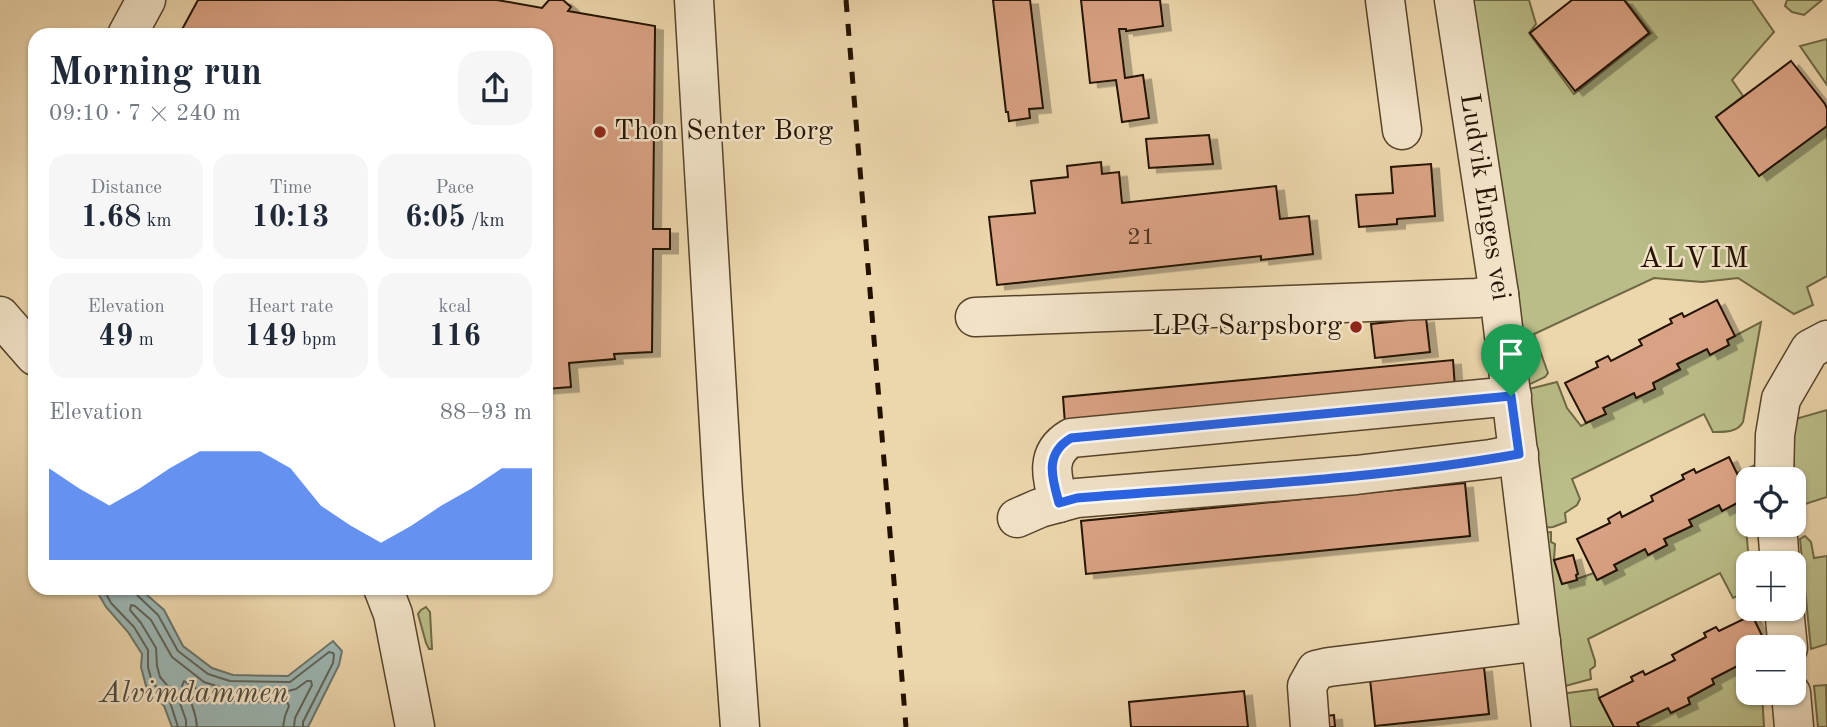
<!DOCTYPE html>
<html lang="en">
<head>
<meta charset="utf-8">
<style>
	body { margin:0; font-family:"Old Standard TT",serif; background:#f6f6f7; color:#1f2937; height:100vh; display:flex; flex-direction:column; font-size:26px; white-space:nowrap }
	* { box-sizing:border-box; margin:0 }
	p { font-size:23px; color:#747a83 }
	.icon { flex:none; width:38px; height:38px; fill:none; stroke:currentColor; stroke-width:2; stroke-linecap:round; stroke-linejoin:round }
	.map { position:relative; flex:1; overflow:hidden }
	.side { position:absolute; left:28px; top:28px; width:525px; height:567px; display:flex; flex-direction:column; background:#fff; border-radius:21px; box-shadow:0 2px 5px #0004 }
	.side>* { flex:none }
	.tools { position:absolute; left:1736px; top:467px; display:grid; gap:14px }
	.tools a { display:grid; place-items:center; width:70px; height:70px; border-radius:14px; background:#fff; box-shadow:0 2px 5px #0004; font-size:35px }
	.pin { position:absolute; display:grid; place-items:center; width:60px; height:60px; color:#fff; margin:-72px -30px; border-radius:50% 50% 50% 0; rotate:-45deg; box-shadow:0 0 7px #0007 }
	.pin .icon { rotate:45deg }
	.round { display:grid; place-items:center; flex:none; width:74px; height:74px; border-radius:21px; background:#f6f6f7 }
	.head { display:flex; align-items:center; justify-content:space-between; height:119px; padding:0 21px }
	h1 { font-size:38px; font-weight:600; line-height:52px }
	.stats { display:grid; grid-template-columns:repeat(3,1fr); gap:10px; height:119px; padding:7px 21px }
	.stats div { display:grid; align-content:center; border-radius:18px; background:#f6f6f7; text-align:center }
	.stats b { font-size:30px; font-weight:600 }
	.stats small { font-size:19px; font-weight:400 }
	.stats p { font-size:19px }
	.chart { height:196px; padding:14px 21px }
	.chart p { display:flex; justify-content:space-between }
	.chart svg { width:100%; height:126px; margin-top:7px; fill:#2563eb; opacity:.7 }
	.map>svg:first-child { display:block }
</style>
</head>
<body>
<div class="map">
<svg width="1827" height="727" viewBox="0 0 1827 727">
	<defs>
		<filter id="shadow"><feDropShadow dx="8" dy="4.5" stdDeviation="0" flood-color="#0004"/></filter>
	</defs>
	<rect width="100%" height="100%" fill="#ecd6ac"/>
	<filter id="stains"><feTurbulence type="fractalNoise" baseFrequency=".00286" numOctaves="4"/><feColorMatrix values="0 0 0 0 .2 0 0 0 0 .09 0 0 0 0 .02 0 0 0 .5 -.17"/></filter>
	<radialGradient id="worn" r=".72"><stop offset=".6" stop-color="#630" stop-opacity="0"/><stop offset="1" stop-color="#630" stop-opacity=".3"/></radialGradient>
	<g fill="#babd88" stroke="#6f6844" stroke-width="2">
		<polygon points="1470,0 1529,0 1536,24 1529,33 1574,94 1651,33 1625,0 1752,0 1774,32 1732,80 1743,96 1716,117 1759,175 1827,126 1827,276 1807,287 1813,305 1794,314 1738,278 1702,282 1654,278 1534,334 1548,373 1545,377 1524,387"/>
		<polygon points="1787,0 1822,0 1804,15 1792,12 1785,6"/>
		<polygon points="1827,39 1827,85 1800,46"/>
		<path d="M1761,322L1743,422C1737,433 1724,432 1713,432L1704,414L1572,479L1580,499L1577,505L1565,513L1566,522L1553,527L1541,528L1525,390L1557,382L1567,408L1581,426L1605,414L1603,408L1634,393L1637,398L1655,389L1653,383L1680,370L1677,364L1707,349L1710,355L1729,345L1727,340Z"/>
		<polygon points="1827,410 1827,497 1796,507 1792,420"/>
		<polygon points="1762,462 1764,479 1748,480 1748,495 1744,503 1749,563 1748,591 1733,598 1720,573 1588,639 1595,661 1595,666 1590,670 1591,679 1558,688 1542,533 1551,532 1551,542 1555,544 1554,560 1562,584 1594,573 1598,580 1617,570 1614,565 1645,549 1649,555 1667,545 1664,539 1692,526 1689,520 1719,505 1722,511 1741,501 1739,496 1746,491 1737,473"/>
		<polygon points="1805,536 1811,542 1814,558 1827,556 1827,644 1811,649 1800,539"/>
		<polygon points="426,607 430,612 432,649 429,649 426,643 418,614 421,610"/>
		<polygon points="1741,664 1744,669 1748,667 1748,693 1762,693 1764,727 1639,727 1637,723 1668,708 1671,713 1690,704 1688,698 1714,684 1712,679"/>
		<polygon points="1826,685 1827,727 1818,727 1814,686"/>
		<polygon points="1597,689 1599,698 1614,727 1564,727 1560,694"/>
	</g>
	<polygon fill="#9cb7b4" stroke="#6c756c" stroke-width="2" points="95,588 139,588 164,610 183,646 212,668 233,675 288,676 333,641 342,651 339,665 308,727 172,727 164,706 146,686 141,667 142,654 128,632 106,607"/>
	<g fill="none" stroke-linecap="round" stroke-linejoin="round">
		<g stroke="#60645a" stroke-width="2">
			<polyline points="103,588 111,603 134,627 148,650 148,667 152,682 170,702 178,727"/>
			<polyline points="135,588 137,595 158,615 178,651 208,674 230,681 290,682 329,652 333,653 334,655 333,663 303,722 303,727"/>
			<polyline points="186,727 186,720 178,698 160,677 157,666 156,648 141,623 130,610 131,605 135,606 151,620 172,657 204,682 232,691 288,691 296,689 307,681 311,681 312,685 295,718 294,727"/>
			<path d="M197,727C196,713 190,697 182,686L184,681L202,692L228,701L287,702L289,706L285,716L283,727"/>
		</g>
	</g>
	<g fill="#daa284" stroke="#241200" stroke-width="2" filter="url(#shadow)">
		<polygon points="198,0 497,0 542,8 549,0 563,0 571,7 568,11 655,26 653,229 670,229 670,249 653,249 652,352 614,354 615,359 569,363 571,387 546,389 546,35 179,35"/>
		<polygon points="993,0 1030,0 1043,108 1029,109 1030,118 1009,121 1008,112 1006,112"/>
		<polygon points="1081,0 1160,0 1163,26 1126,31 1126,29 1119,29 1125,78 1143,75 1149,118 1122,122 1116,80 1090,83"/>
		<polygon points="1572,0 1624,0 1649,33 1575,91 1530,33"/>
		<polygon points="1791,61 1825,104 1827,109 1827,126 1759,176 1716,117"/>
		<polygon points="1209,135 1213,164 1149,168 1146,139"/>
		<polygon points="1101,162 1102,174 1119,172 1122,203 1276,186 1280,219 1309,216 1313,254 1261,260 1261,256 997,285 989,217 1035,213 1031,181 1068,177 1067,166"/>
		<polygon points="1431,164 1435,216 1397,219 1397,224 1359,227 1356,195 1393,193 1391,167"/>
		<polygon points="1717,300 1735,336 1727,340 1729,345 1710,355 1707,349 1677,364 1680,369 1653,383 1655,389 1636,398 1634,393 1603,408 1606,414 1586,423 1565,383 1598,367 1596,362 1608,356 1611,361 1642,345 1639,340 1672,323 1670,319 1682,313 1684,317"/>
		<polygon points="1426,318 1430,352 1375,358 1371,324"/>
		<polygon points="1453,360 1455,388 1065,424 1063,397"/>
		<polygon points="1729,457 1746,492 1739,496 1741,501 1722,511 1719,505 1689,520 1692,526 1664,539 1667,545 1648,555 1645,549 1614,565 1617,570 1597,580 1577,539 1610,523 1608,519 1620,512 1622,517 1653,501 1651,496 1684,479 1682,475 1694,469 1696,473"/>
		<polygon points="1465,483 1470,536 1086,574 1081,521"/>
		<polygon points="1573,555 1578,574 1576,575 1577,580 1562,584 1554,560"/>
		<polygon points="1752,615 1768,648 1748,648 1748,667 1744,669 1741,664 1712,679 1714,684 1688,698 1690,704 1671,713 1668,708 1637,723 1639,727 1614,727 1599,698 1633,681 1631,677 1643,671 1645,675 1675,660 1672,655 1706,637 1704,633 1716,627 1719,631"/>
		<polygon points="1484,667 1489,714 1375,726 1370,679"/>
		<polygon points="1244,691 1248,727 1131,727 1129,702"/>
		<polygon points="1334,715 1335,727 1316,727 1315,717"/>
	</g>
	<g fill="none" stroke-linecap="round" stroke-linejoin="round">
		<g stroke="#56432b" stroke-width="41">
			<g id="minor">
				<polyline points="694,0 723,494 740,727"/>
				<polyline points="1385,0 1402,130"/>
				<polyline points="1454,0 1499,294 1551,727"/>
				<polyline points="127,35 146,0"/>
				<polyline points="0,316 35,356"/>
				<polyline points="975,317 1477,298 1499,294"/>
				<polyline points="1774,480 1775,435 1781,399 1810,349 1827,340"/>
				<path d="M1059,503C1052,478 1044,454 1071,438L1512,396"/>
				<polyline points="1017,518 1040,508 1077,498 1356,475 1491,459 1519,454"/>
				<polyline points="1777,525 1780,564"/>
				<polyline points="383,588 393,614 415,727"/>
				<polyline points="1784,609 1788,648"/>
				<polyline points="1791,693 1794,727"/>
				<polyline points="1310,727 1307,686 1316,670 1329,667 1541,641"/>
			</g>
		</g>
		<use href="#minor" stroke="#f3e4c9" stroke-width="38"/>
		<polyline stroke="#241200" stroke-width="5" stroke-dasharray="12 12" stroke-linecap="butt" points="846,0 906,727"/>
	</g>
	<g fill="none" stroke-linecap="round" stroke-linejoin="round">
		<g stroke="#fff" stroke-width="14">
			<path id="route" d="M1511,396L1519,454C1374,480 1224,486 1077,498L1059,503C1052,478 1044,454 1071,438Z"/>
		</g>
		<use href="#route" stroke="#2563eb" stroke-width="9"/>
	</g>
	<g fill="#8f2418" stroke="#f3e4c9" stroke-width="2.5">
		<circle cx="600" cy="132" r="7"/>
		<circle cx="1356" cy="327" r="7"/>
	</g>
	<g text-anchor="middle" dominant-baseline="central" stroke-width="5" stroke-linejoin="round" paint-order="stroke">
		<g font-size="24" fill="#523621">
			<text x="1141" y="238">21</text>
		</g>
		<g font-size="28" fill="#241200" stroke="#f3e4c9" text-anchor="start">
			<text x="614" y="132">Thon Senter Borg</text>
			<text x="1342" y="327" text-anchor="end">LPG Sarpsborg</text>
		</g>
		<g font-size="28" fill="#241200" stroke="#f3e4c9">
			<text transform="translate(1484 197) rotate(81)">Ludvik Enges vei</text>
		</g>
		<g font-size="30" letter-spacing="2" fill="#241200" stroke="#f3e4c9">
			<text x="1695" y="259">ALVIM</text>
		</g>
		<g font-size="30" font-style="italic" fill="#4e4c3f" stroke="#f3e4c9">
			<text x="194" y="694">Alvimdammen</text>
		</g>
	</g>
	<rect width="100%" height="100%" filter="url(#stains)"/>
	<rect width="100%" height="100%" fill="url(#worn)"/>
</svg>
<div class="tools">
<a><svg class="icon" aria-label="locate" viewBox="0 0 24 24"><circle cx="12" cy="12" r="6"/><path d="M12 2v4M12 18v4M2 12h4M18 12h4"/></svg></a>
<a>+</a>
<a>−</a>
</div>
<div class="pin" style="left:1511px;top:396px;background:#1e9e55"><svg class="icon" aria-label="arrive" viewBox="0 0 24 24"><path d="M6 21V4h12l-3 4 3 4H6"/></svg></div>
<section class="side">
<div class="head"><div><h1>Morning run</h1><p>09:10 · 7 × 240 m</p></div><a class="round"><svg class="icon" aria-label="share" viewBox="0 0 24 24"><path d="M12 15V3M7 8l5-5 5 5M5 13v7h14v-7"/></svg></a></div>
<div class="stats">
<div><p>Distance</p><b>1.68<small> km</small></b></div>
<div><p>Time</p><b>10:13</b></div>
<div><p>Pace</p><b>6:05<small> /km</small></b></div>
</div>
<div class="stats">
<div><p>Elevation</p><b>49<small> m</small></b></div>
<div><p>Heart rate</p><b>149<small> bpm</small></b></div>
<div><p>kcal</p><b>116</b></div>
</div>
<div class="chart"><p><span>Elevation</span>88–93 m</p>
<svg viewBox="0 0 160 44" preserveAspectRatio="none"><path d="M0 44V12L10 19L20 25L30 19L40 12L50 6L60 6L70 6L80 12L90 25L100 32L110 38L120 32L130 25L140 19L150 12L160 12V44z"/></svg>
</div>
</section>
</div>
</body>
</html>
